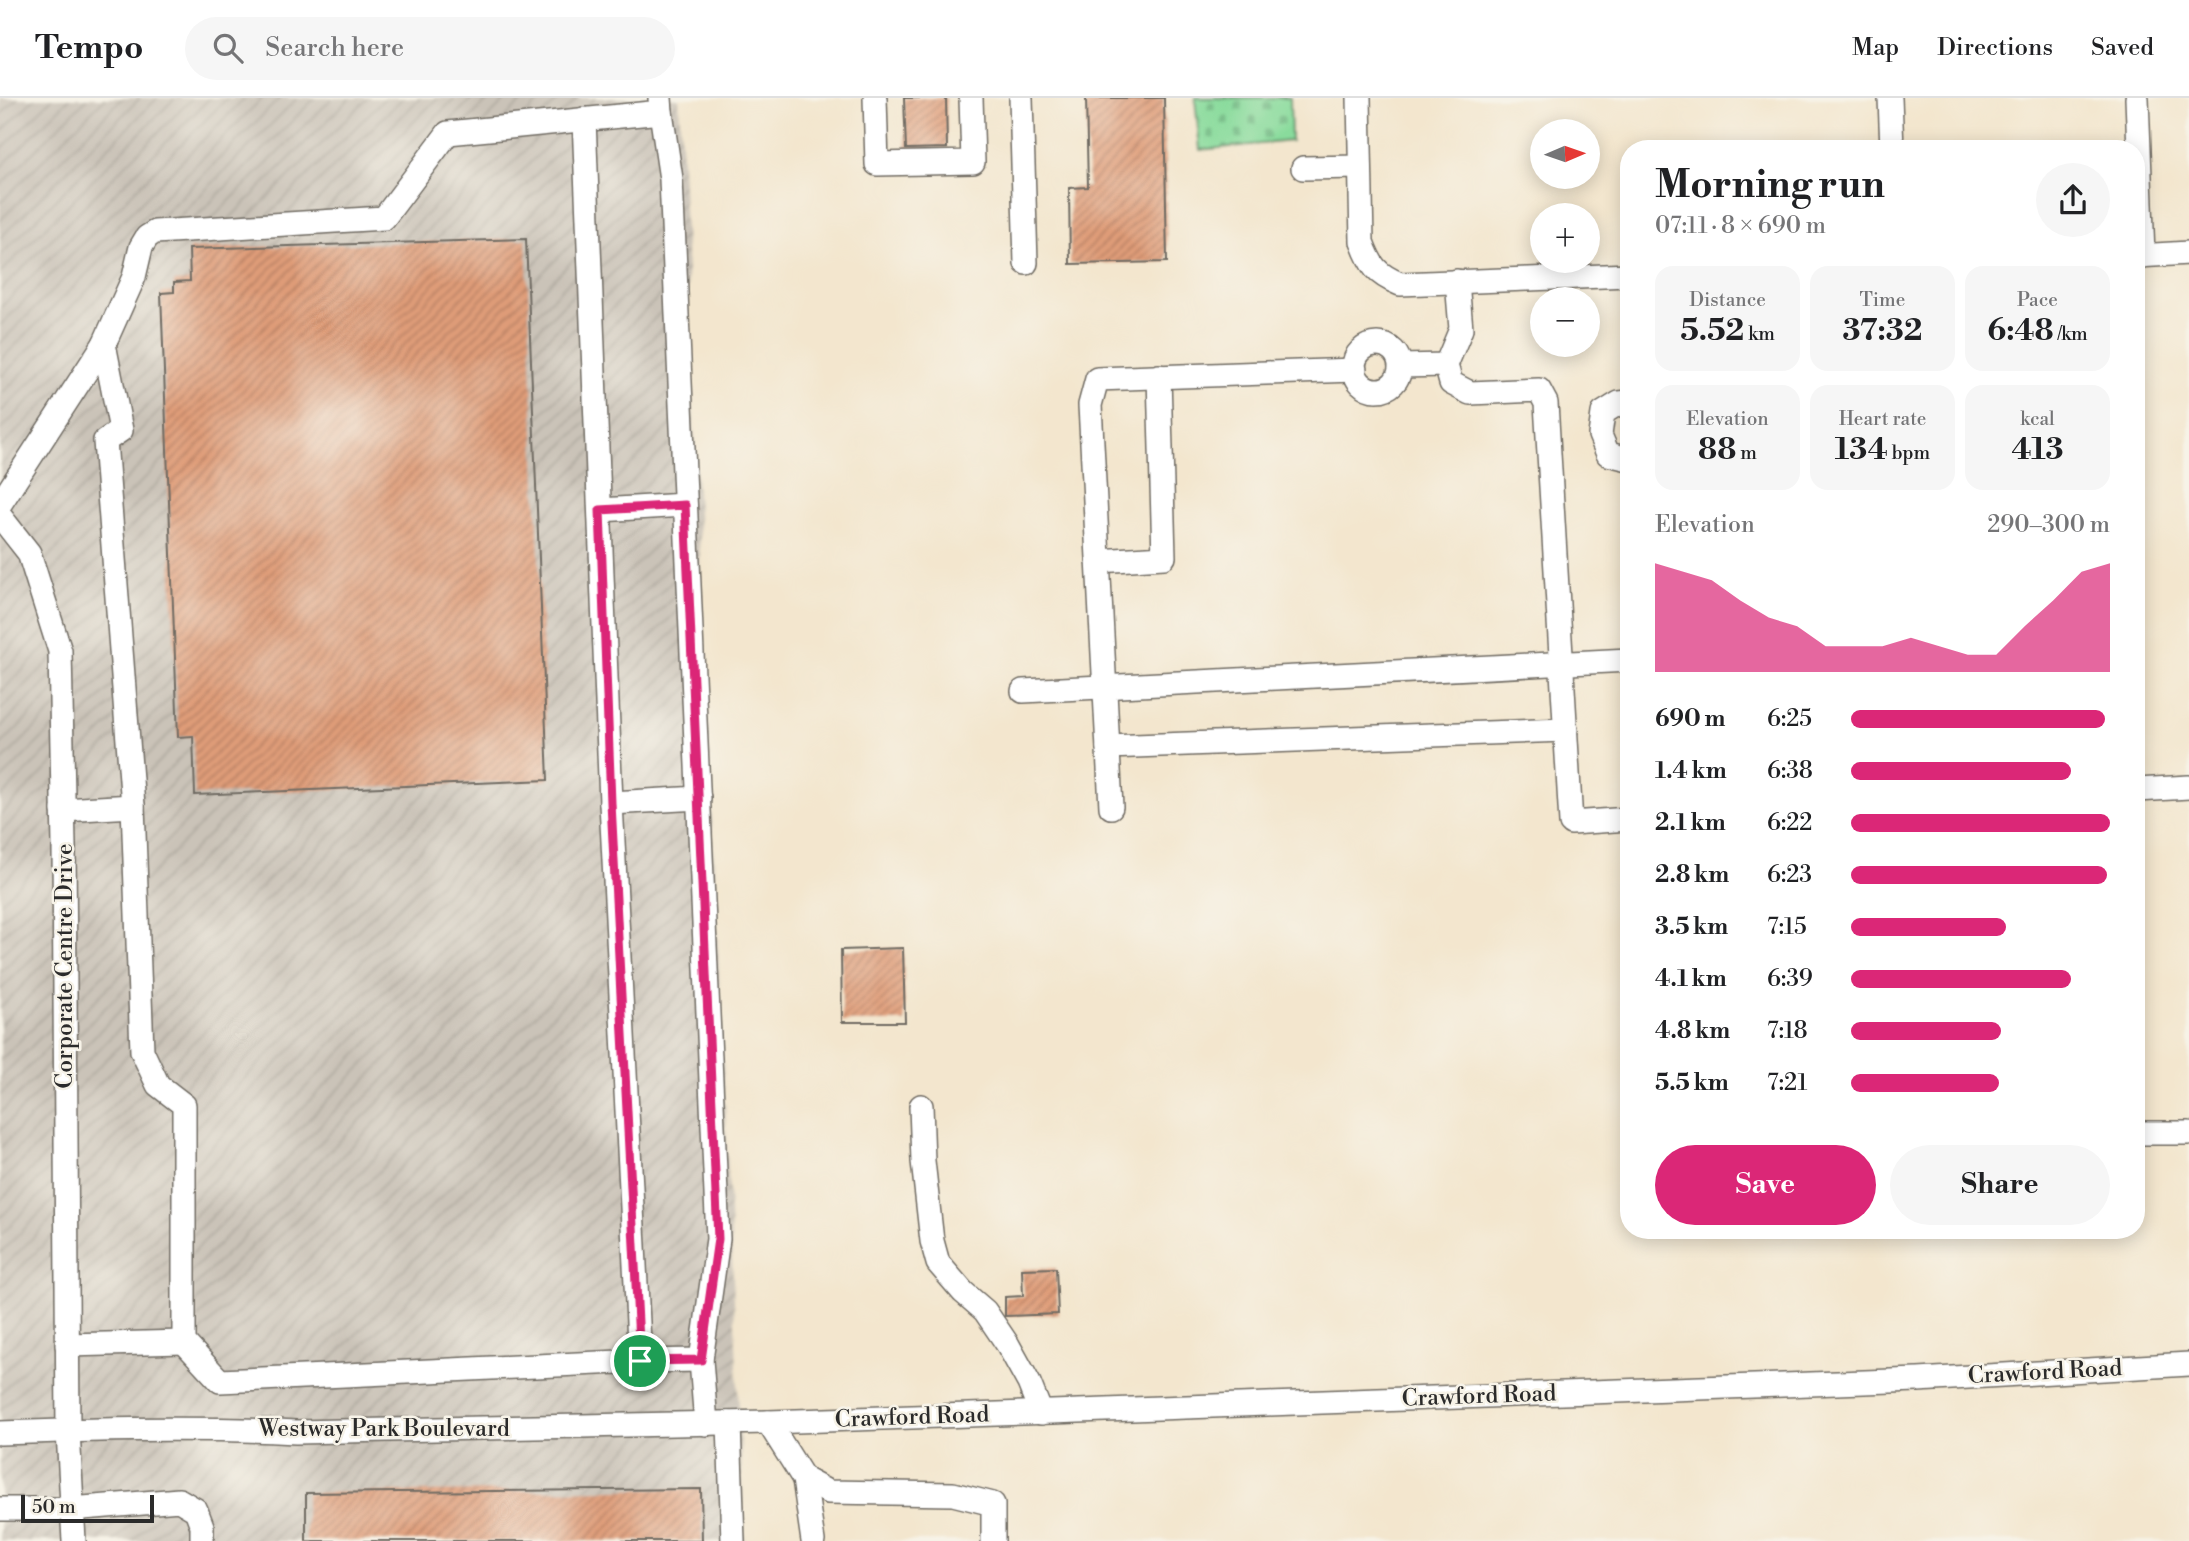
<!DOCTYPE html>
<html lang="en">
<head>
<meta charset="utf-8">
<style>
	body { margin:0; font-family:"Libre Bodoni",serif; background:#f6f6f6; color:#202124; height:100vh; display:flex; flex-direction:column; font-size:26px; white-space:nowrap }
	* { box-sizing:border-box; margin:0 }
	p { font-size:23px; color:#757577 }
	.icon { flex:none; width:38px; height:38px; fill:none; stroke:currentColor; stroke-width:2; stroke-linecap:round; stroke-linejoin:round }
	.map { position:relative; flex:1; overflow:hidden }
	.panel { position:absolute; left:1620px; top:42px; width:525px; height:1099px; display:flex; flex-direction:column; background:#fff; border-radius:28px; box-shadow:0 4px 18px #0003 }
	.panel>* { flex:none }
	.needle { width:46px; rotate:88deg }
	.controls { position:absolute; left:1530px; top:21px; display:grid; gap:14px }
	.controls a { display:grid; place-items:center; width:70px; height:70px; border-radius:50%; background:#fff; box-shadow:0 4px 18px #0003; font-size:35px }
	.scale { position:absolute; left:21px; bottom:18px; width:133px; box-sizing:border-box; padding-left:7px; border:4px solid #2b2b2b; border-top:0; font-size:19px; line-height:24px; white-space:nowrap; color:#2b2b2b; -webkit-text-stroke:5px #f7f3e8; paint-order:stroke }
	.pin { position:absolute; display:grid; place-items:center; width:60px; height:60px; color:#fff; margin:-30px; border:4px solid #fff; border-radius:50%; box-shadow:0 2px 7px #0007 }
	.round { display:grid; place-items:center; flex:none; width:74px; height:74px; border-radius:37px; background:#f6f6f6 }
	.head { display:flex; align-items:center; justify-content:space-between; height:119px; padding:0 35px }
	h1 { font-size:38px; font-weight:700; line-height:52px }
	.figures { display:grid; grid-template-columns:repeat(3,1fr); gap:10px; height:119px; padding:7px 35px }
	.figures div { display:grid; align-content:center; border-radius:18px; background:#f6f6f6; text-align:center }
	.figures b { font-size:30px; font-weight:700 }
	.figures small { font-size:19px; font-weight:400 }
	.figures p { font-size:19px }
	.chart { height:196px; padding:14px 35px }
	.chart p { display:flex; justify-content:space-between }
	.chart svg { width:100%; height:126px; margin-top:7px; fill:#db2777; opacity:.7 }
	.primary-button { display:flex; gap:14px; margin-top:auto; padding:14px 35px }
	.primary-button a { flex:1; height:80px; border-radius:42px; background:#db2777; color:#fff; font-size:28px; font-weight:700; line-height:80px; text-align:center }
	.primary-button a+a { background:#f6f6f6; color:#202124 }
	ul { padding:0 35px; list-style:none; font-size:23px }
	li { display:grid; grid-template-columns:112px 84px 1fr; align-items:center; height:52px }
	li i { height:18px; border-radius:9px; background:#db2777 }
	header { display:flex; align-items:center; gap:42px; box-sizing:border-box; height:98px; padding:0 35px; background:#fff; border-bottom:2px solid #e0e0e0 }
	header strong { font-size:33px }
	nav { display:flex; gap:38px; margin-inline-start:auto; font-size:24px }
	.search { width:490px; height:63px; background:#f6f6f6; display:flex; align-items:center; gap:18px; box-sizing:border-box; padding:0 24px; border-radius:38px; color:#757577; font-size:26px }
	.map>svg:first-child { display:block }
</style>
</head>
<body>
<header>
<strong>Tempo</strong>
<div class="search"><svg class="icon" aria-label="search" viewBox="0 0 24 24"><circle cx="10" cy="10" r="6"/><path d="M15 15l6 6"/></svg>Search here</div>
<nav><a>Map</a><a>Directions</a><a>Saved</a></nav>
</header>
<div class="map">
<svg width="2189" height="1443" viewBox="0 0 2189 1443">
	<defs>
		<pattern id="industrial-furrows" width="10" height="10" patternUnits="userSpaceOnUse" patternTransform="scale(1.75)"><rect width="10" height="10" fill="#cac3b8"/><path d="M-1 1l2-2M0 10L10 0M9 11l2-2" fill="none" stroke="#aea89e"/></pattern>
		<pattern id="cemetery-stones" width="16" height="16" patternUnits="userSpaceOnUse" patternTransform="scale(1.75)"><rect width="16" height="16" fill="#89db9c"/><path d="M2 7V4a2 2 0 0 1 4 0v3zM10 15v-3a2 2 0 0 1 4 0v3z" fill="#76bc87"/></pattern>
		<pattern id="building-hatch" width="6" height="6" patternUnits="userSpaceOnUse" patternTransform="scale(1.75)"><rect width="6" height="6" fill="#df9c78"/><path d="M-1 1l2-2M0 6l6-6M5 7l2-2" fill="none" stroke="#b57f63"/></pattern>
	</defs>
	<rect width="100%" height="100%" fill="#f7f3e8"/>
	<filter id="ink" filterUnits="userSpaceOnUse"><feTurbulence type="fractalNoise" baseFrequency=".0143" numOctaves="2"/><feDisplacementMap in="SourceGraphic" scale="14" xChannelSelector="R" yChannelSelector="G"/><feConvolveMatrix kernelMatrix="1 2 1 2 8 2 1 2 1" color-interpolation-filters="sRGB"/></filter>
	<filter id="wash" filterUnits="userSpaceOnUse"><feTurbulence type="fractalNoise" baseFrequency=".00686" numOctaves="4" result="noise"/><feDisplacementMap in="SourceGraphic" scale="28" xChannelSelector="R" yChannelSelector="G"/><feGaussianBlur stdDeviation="1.57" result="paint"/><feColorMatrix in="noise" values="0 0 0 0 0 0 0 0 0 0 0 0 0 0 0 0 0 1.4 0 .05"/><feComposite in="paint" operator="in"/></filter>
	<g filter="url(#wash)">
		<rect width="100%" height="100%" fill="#f3e6ce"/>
		<polygon fill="url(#industrial-furrows)" points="0,0 679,0 745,1443 0,1443"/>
		<polygon fill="url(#cemetery-stones)" stroke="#5a8364" stroke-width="2" points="1195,0 1290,0 1291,43 1200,52"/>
		<g id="blocks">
			<g fill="url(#building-hatch)">
				<polygon points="904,0 946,0 947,50 906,51"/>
				<polygon points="1086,0 1164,0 1167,164 1070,166 1069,90 1088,89"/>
				<polygon points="526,141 548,682 195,697 193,638 178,639 161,195 174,194 174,184 190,183 189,151"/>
				<polygon points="903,850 905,924 842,924 841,852"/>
				<polygon points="1056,1170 1058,1216 1005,1218 1005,1199 1023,1198 1022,1171"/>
				<polygon points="701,1391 702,1443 306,1443 306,1395"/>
			</g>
		</g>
	</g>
	<g filter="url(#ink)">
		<use href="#blocks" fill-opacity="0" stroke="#716c64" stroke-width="2"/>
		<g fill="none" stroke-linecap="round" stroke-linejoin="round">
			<g stroke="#716c64" stroke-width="26">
				<g id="minor">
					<polyline points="875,0 877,66 973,64 971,0"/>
					<polyline points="1021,0 1026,165"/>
					<path d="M1359,0L1362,144C1371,168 1376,176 1400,186L1629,177"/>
					<polyline points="1890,0 1892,51"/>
					<polyline points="2137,0 2143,158"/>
					<polyline points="661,14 671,81 718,1141 701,1262 706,1326"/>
					<polyline points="584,21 611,705 640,1263"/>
					<polyline points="1303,70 1360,69"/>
					<polyline points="2137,158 2189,155"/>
					<polyline points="104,246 121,332 105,343 133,708 142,953 158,987 184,1007 184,1244 220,1283 640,1263 701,1262"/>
					<circle cx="1377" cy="269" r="23"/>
					<polyline points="1446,267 1451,285 1470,295 1539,292 1546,305 1571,725 1629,721"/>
					<polyline points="1401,268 1446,267 1461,231 1457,183"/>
					<polyline points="1629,304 1619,305 1603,315 1600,337 1608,356 1629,361"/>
					<polyline points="0,406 104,246 134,179 141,149 147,139 155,134 384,120 448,35 661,14 660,0"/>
					<polyline points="600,412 685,407"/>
					<polyline points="0,418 29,455 60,553 64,747 68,1333 74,1443"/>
					<polyline points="1098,463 1164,459 1159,278"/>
					<polyline points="1023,593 1629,562"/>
					<polyline points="1108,649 1566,632"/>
					<polyline points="2137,692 2189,689"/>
					<polyline points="611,705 699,700"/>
					<polyline points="1111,709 1090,307 1097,281 1355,272"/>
					<polyline points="63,712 133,708"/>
					<polyline points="921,1008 923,1063 932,1143 938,1165 963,1194 985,1213 1008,1247 1029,1285 1041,1315"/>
					<polyline points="2137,1035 2189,1035"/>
					<polyline points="67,1247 184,1244"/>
					<polyline points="768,1324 804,1381 828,1394 953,1396 993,1406 993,1443"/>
					<polyline points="729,1325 733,1443"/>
					<path d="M0,1335C98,1331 198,1329 296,1334L768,1324L1052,1314L1918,1282L2189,1266"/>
					<polyline points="804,1381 813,1443"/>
					<polyline points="0,1411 71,1411 179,1402 196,1412 202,1428 202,1443"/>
				</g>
			</g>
			<use href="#minor" stroke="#fff" stroke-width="23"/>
		</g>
	</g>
	<g fill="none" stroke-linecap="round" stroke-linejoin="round" filter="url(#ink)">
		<g stroke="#fff" stroke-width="14">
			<polygon id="route" points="685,407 718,1141 701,1262 640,1263 611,705 600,412"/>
		</g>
		<use href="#route" stroke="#db2777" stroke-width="9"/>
	</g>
	<g text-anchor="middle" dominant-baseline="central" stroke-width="5" stroke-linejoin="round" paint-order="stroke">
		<g font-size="23" fill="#2b2b2b" stroke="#f7f3e8">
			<text transform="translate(65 868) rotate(-90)">Corporate Centre Drive</text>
			<text transform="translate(2045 1274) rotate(-3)">Crawford Road</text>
			<text transform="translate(1479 1298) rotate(-2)">Crawford Road</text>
			<text transform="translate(912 1319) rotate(-2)">Crawford Road</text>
			<text x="384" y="1331">Westway Park Boulevard</text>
		</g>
	</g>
</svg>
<div class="controls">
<a><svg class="needle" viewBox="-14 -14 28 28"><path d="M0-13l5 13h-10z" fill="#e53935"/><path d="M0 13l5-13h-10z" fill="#757577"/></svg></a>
<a>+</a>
<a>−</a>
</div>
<div class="scale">50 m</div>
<div class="pin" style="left:640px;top:1263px;background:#1e9e55"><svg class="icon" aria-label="arrive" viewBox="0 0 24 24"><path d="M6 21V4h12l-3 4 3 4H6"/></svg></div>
<section class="panel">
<div class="head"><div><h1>Morning run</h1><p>07:11 · 8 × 690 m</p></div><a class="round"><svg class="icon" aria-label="share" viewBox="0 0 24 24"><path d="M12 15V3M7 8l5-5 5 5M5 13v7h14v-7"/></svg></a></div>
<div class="figures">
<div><p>Distance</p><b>5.52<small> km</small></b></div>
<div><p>Time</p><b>37:32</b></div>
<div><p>Pace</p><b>6:48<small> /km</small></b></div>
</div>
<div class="figures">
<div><p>Elevation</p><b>88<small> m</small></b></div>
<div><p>Heart rate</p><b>134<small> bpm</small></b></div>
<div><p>kcal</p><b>413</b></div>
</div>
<div class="chart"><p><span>Elevation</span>290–300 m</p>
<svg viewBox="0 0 160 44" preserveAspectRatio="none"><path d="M0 44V6L10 9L20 12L30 19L40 25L50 28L60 35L70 35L80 35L90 32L100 35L110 38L120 38L130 28L140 19L150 9L160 6V44z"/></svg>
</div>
<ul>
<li><b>690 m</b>6:25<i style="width:98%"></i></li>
<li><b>1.4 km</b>6:38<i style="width:85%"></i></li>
<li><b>2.1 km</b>6:22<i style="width:100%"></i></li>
<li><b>2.8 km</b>6:23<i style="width:99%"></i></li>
<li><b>3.5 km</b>7:15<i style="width:60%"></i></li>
<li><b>4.1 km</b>6:39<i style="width:85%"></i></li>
<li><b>4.8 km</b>7:18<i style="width:58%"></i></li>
<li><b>5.5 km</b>7:21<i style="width:57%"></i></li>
</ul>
<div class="primary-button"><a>Save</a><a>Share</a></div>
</section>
</div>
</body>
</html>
